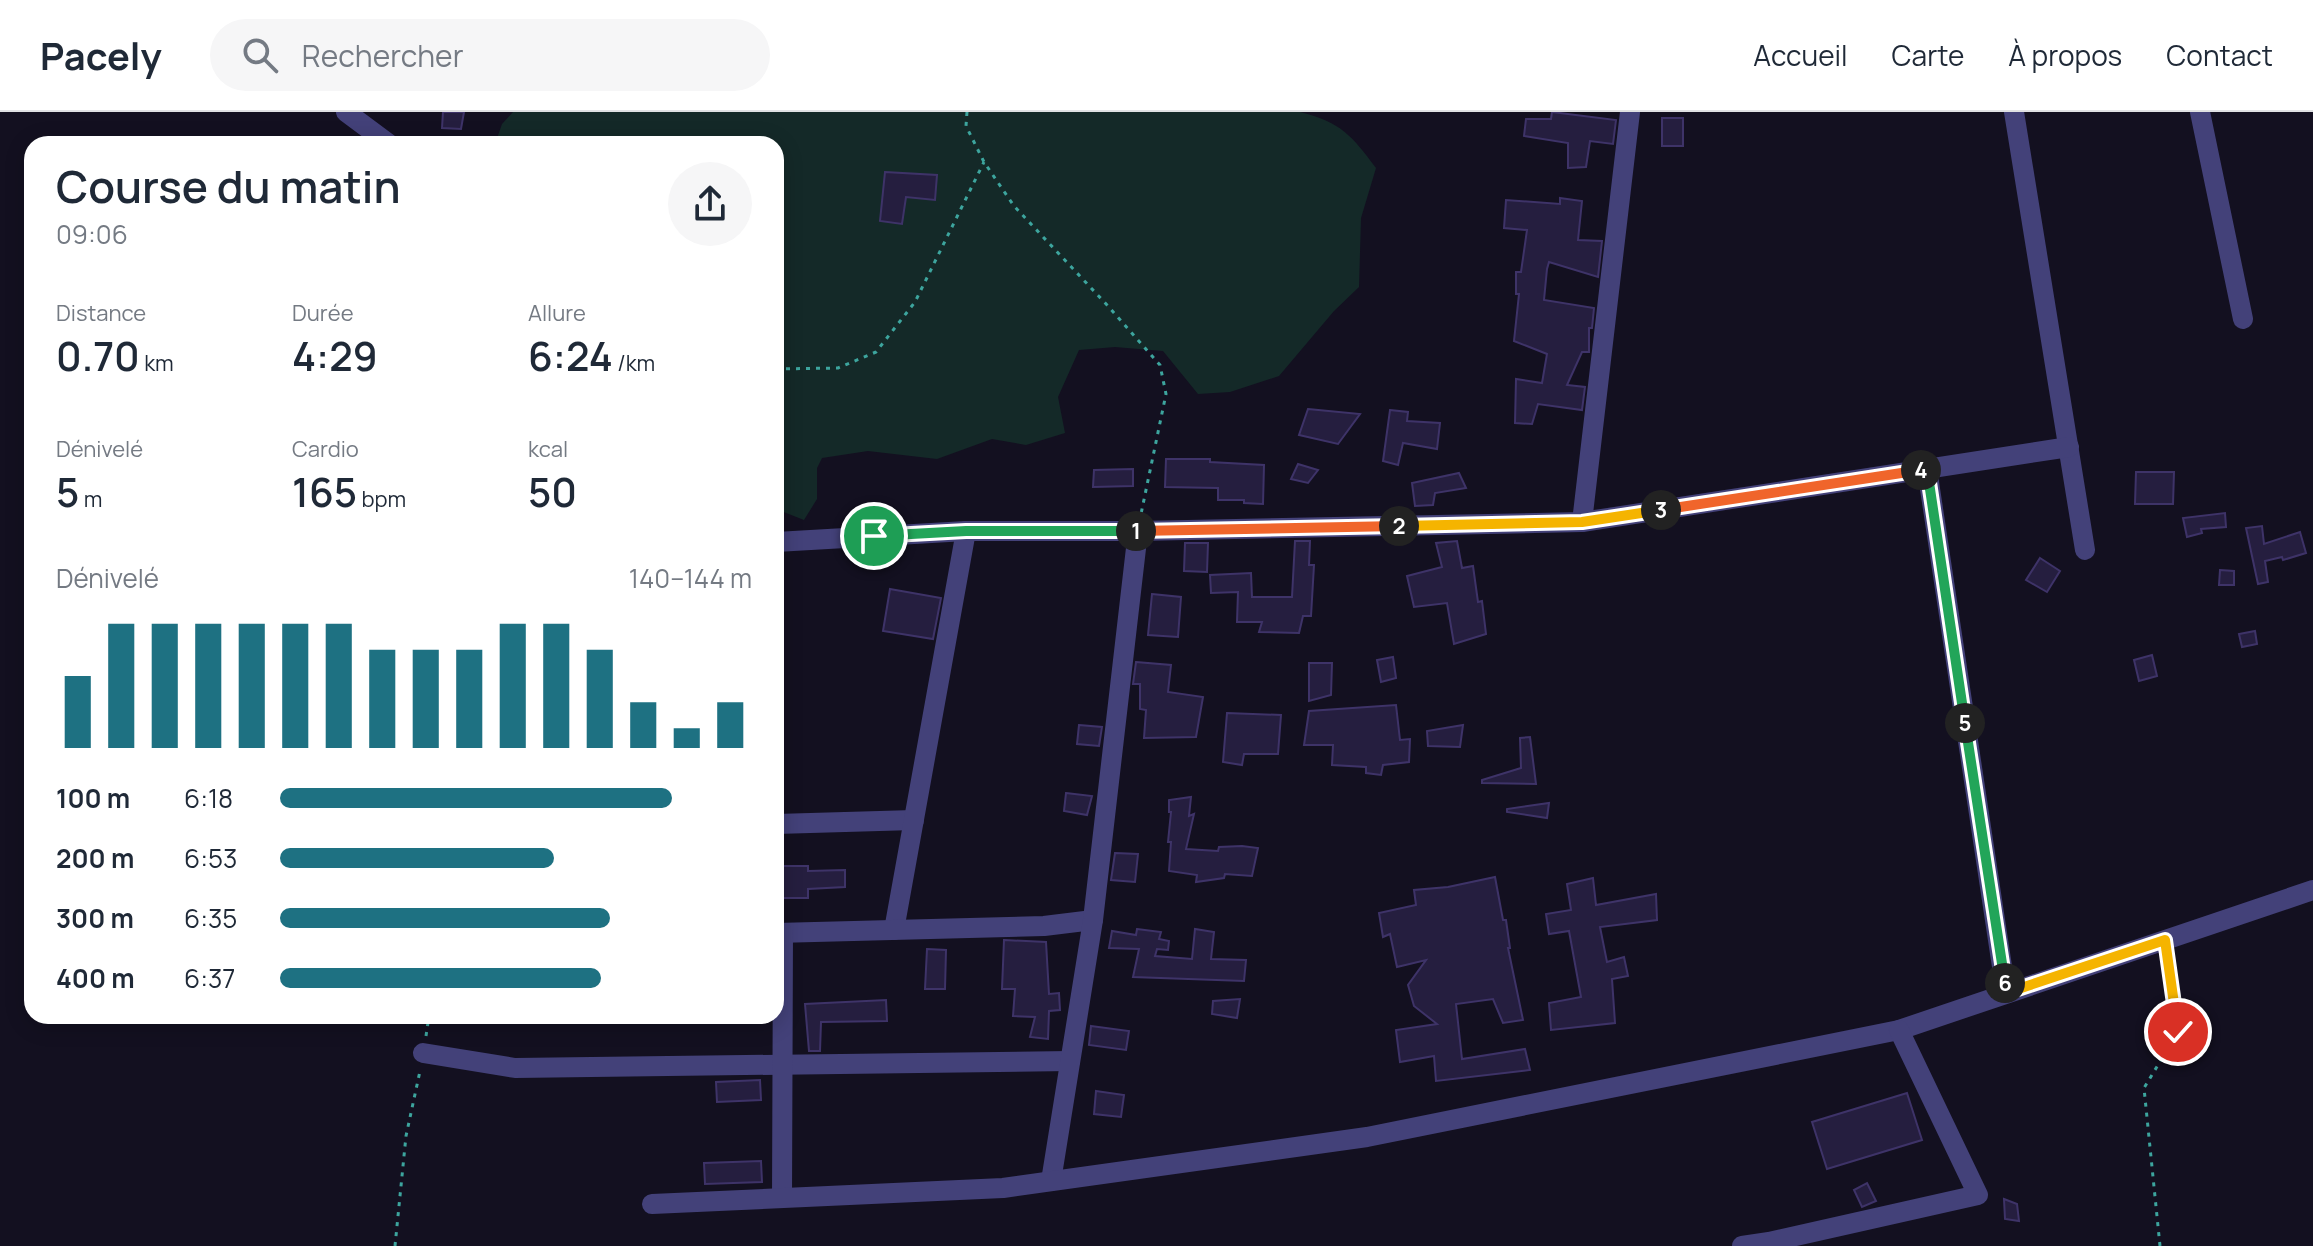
<!DOCTYPE html>
<html lang="fr">
<head>
<meta charset="utf-8">
<style>
	body { margin:0; font-family:Manrope,sans-serif; background:#f6f6f7; color:#1f2937; height:100vh; display:flex; flex-direction:column; font-size:30px; white-space:nowrap }
	* { box-sizing:border-box; margin:0 }
	p { font-size:26px; color:#747a83 }
	.icon { flex:none; width:44px; height:44px; fill:none; stroke:currentColor; stroke-width:2; stroke-linecap:round; stroke-linejoin:round }
	.map { position:relative; flex:1; overflow:hidden }
	.panel { position:absolute; left:24px; top:24px; width:760px; height:888px; display:flex; flex-direction:column; background:#fff; border-radius:24px; box-shadow:0 4px 20px #0003 }
	.panel>* { flex:none }
	.pin { position:absolute; display:grid; place-items:center; width:68px; height:68px; color:#fff; margin:-34px; border:4px solid #fff; border-radius:50%; box-shadow:0 2px 8px #0007 }
	.km { position:absolute; width:40px; height:40px; margin:-20px; border-radius:50%; background:#222; color:#fff; font-size:22px; line-height:40px; text-align:center }
	.round { display:grid; place-items:center; flex:none; width:84px; height:84px; border-radius:42px; background:#f6f6f7 }
	.headline { display:flex; align-items:center; justify-content:space-between; height:136px; padding:0 32px }
	h1 { font-size:44px; font-weight:600; line-height:60px }
	.stats { display:grid; grid-template-columns:repeat(3,1fr); gap:12px; height:136px; padding:8px 32px }
	.stats div { display:grid; align-content:center }
	.stats b { font-size:40px; font-weight:600 }
	.stats small { font-size:22px; font-weight:400 }
	.stats p { font-size:22px }
	.chart { height:224px; padding:16px 32px }
	.chart p { display:flex; justify-content:space-between }
	.chart svg { width:100%; height:144px; margin-top:8px; stroke:#1e7182; stroke-width:6 }
	ul { padding:0 32px; list-style:none; font-size:26px }
	li { display:grid; grid-template-columns:128px 96px 1fr; align-items:center; height:60px }
	li i { height:20px; border-radius:10px; background:#1e7182 }
	header { display:flex; align-items:center; gap:48px; box-sizing:border-box; height:112px; padding:0 40px; background:#fff; border-bottom:2px solid #e0e1e3 }
	header strong { font-size:38px }
	nav { display:flex; gap:44px; margin-inline-start:auto; font-size:28px }
	.search { width:560px; height:72px; background:#f6f6f7; display:flex; align-items:center; gap:20px; box-sizing:border-box; padding:0 28px; border-radius:44px; color:#747a83; font-size:30px }
	.map>svg:first-child { display:block }
</style>
</head>
<body>
<header>
<strong>Pacely</strong>
<div class="search"><svg class="icon" aria-label="search" viewBox="0 0 24 24"><circle cx="10" cy="10" r="6"/><path d="M15 15l6 6"/></svg>Rechercher</div>
<nav><a>Accueil</a><a>Carte</a><a>À propos</a><a>Contact</a></nav>
</header>
<div class="map">
<svg width="2313" height="1134" viewBox="0 0 2313 1134">
	<rect width="100%" height="100%" fill="#131020"/>
	<path fill="#142928" d="M513,0H1300C1341,10 1352,24 1376,56L1361,106L1359,175L1334,199L1279,264L1230,280L1198,282L1163,239L1115,235L1079,238L1058,285L1065,321L1026,333L992,327L937,347L868,339L822,346L817,356V387L804,408L776,397V32H495L502,12Z"/>
	<g fill="#251e3f" stroke="#3e3368" stroke-width="2">
		<polygon points="443,0 464,0 461,17 442,16"/>
		<polygon points="1552,0 1616,8 1613,32 1590,29 1586,55 1568,56 1568,31 1524,24 1526,7 1551,7"/>
		<rect x="1662" y="6" width="21" height="28"/>
		<polygon points="885,60 937,63 935,88 906,85 902,112 880,109"/>
		<polygon points="1560,86 1582,89 1578,128 1602,129 1598,165 1549,150 1547,157 1544,188 1594,196 1592,216 1589,216 1589,240 1582,240 1567,273 1585,275 1582,298 1538,292 1532,312 1515,311 1516,267 1542,271 1547,242 1514,229 1519,182 1516,182 1516,160 1521,160 1527,118 1504,116 1506,88 1560,92"/>
		<polygon points="1308,297 1360,302 1338,332 1299,323"/>
		<polygon points="1390,298 1408,300 1407,309 1440,311 1437,337 1403,331 1398,353 1383,349"/>
		<polygon points="1166,347 1210,347 1210,350 1264,353 1263,392 1244,391 1244,388 1218,388 1218,376 1165,375"/>
		<polygon points="1298,352 1318,358 1308,371 1291,367"/>
		<polygon points="1133,357 1133,374 1093,375 1094,358"/>
		<polygon points="2136,360 2174,360 2173,392 2135,392"/>
		<polygon points="1459,361 1466,376 1435,381 1433,393 1415,394 1412,371"/>
		<polygon points="2225,401 2226,415 2201,417 2202,421 2187,425 2183,406"/>
		<polygon points="2262,414 2264,432 2300,420 2306,441 2283,448 2282,445 2265,449 2268,470 2258,472 2246,416"/>
		<polygon points="1295,429 1310,429 1309,453 1314,453 1311,504 1303,504 1299,521 1259,520 1262,510 1237,510 1238,480 1211,481 1210,463 1251,461 1252,485 1292,485"/>
		<polygon points="1457,429 1462,456 1473,454 1478,490 1482,489 1486,522 1454,532 1447,491 1414,495 1407,464 1442,455 1436,431"/>
		<polygon points="1185,431 1208,431 1207,460 1184,459"/>
		<polygon points="2040,446 2060,459 2047,480 2026,468"/>
		<polygon points="2220,458 2234,459 2234,473 2219,473"/>
		<polygon points="890,477 941,486 933,527 883,519"/>
		<polygon points="1152,482 1181,485 1178,525 1148,523"/>
		<polygon points="2255,519 2257,532 2242,535 2239,522"/>
		<polygon points="2152,543 2157,564 2139,569 2134,548"/>
		<polygon points="1393,545 1396,566 1381,570 1377,548"/>
		<polygon points="1136,550 1171,553 1168,580 1203,585 1196,625 1144,626 1146,598 1140,597 1140,572 1133,572"/>
		<polygon points="1309,551 1332,551 1331,583 1309,589"/>
		<polygon points="1396,593 1400,628 1410,627 1409,650 1383,653 1381,663 1366,661 1366,655 1332,653 1333,633 1304,633 1309,599"/>
		<polygon points="1227,601 1281,603 1278,642 1244,642 1242,653 1223,650"/>
		<polygon points="1079,613 1102,615 1099,634 1077,632"/>
		<polygon points="1463,613 1460,635 1428,634 1427,619"/>
		<polygon points="1530,625 1536,672 1482,671 1482,668 1521,656 1520,626"/>
		<polygon points="1066,681 1092,684 1087,703 1064,699"/>
		<polygon points="1191,685 1189,704 1194,702 1186,737 1218,739 1219,735 1242,734 1258,736 1252,764 1225,762 1224,766 1196,770 1197,763 1169,759 1171,730 1168,730 1171,700 1169,700 1169,688"/>
		<polygon points="1549,691 1547,706 1507,700 1507,697"/>
		<polygon points="1115,741 1138,742 1135,770 1111,768"/>
		<polygon points="776,754 808,754 808,759 845,758 845,775 808,777 808,786 776,786"/>
		<polygon points="1495,765 1503,808 1506,808 1510,836 1508,836 1523,908 1503,911 1493,887 1456,892 1462,947 1525,937 1530,958 1436,969 1434,944 1400,950 1396,918 1437,912 1414,894 1408,873 1426,848 1397,855 1390,822 1383,825 1379,801 1416,793 1414,778 1448,775"/>
		<polygon points="1593,766 1596,793 1656,782 1657,808 1600,815 1607,850 1624,845 1628,864 1612,867 1615,911 1551,918 1549,891 1581,885 1569,819 1549,822 1546,802 1571,798 1567,772"/>
		<polygon points="1137,817 1161,820 1159,827 1169,829 1168,838 1157,837 1155,844 1192,847 1195,817 1214,820 1211,847 1246,848 1244,869 1133,865 1139,837 1109,836 1112,819 1136,823"/>
		<polygon points="1004,828 1046,830 1049,882 1059,881 1060,898 1049,899 1048,927 1030,925 1035,905 1013,904 1015,877 1002,877"/>
		<polygon points="927,837 946,838 945,877 925,877"/>
		<polygon points="1240,887 1237,906 1212,902 1213,889"/>
		<polygon points="886,888 887,909 821,910 820,939 809,939 805,892"/>
		<polygon points="1091,914 1129,919 1126,938 1089,933"/>
		<polygon points="760,968 761,988 717,990 716,970"/>
		<polygon points="1096,979 1124,983 1121,1005 1094,1002"/>
		<polygon points="1907,981 1922,1028 1827,1057 1812,1010"/>
		<polygon points="761,1049 762,1070 705,1072 704,1051"/>
		<polygon points="1867,1071 1876,1089 1862,1095 1854,1078"/>
		<polygon points="2004,1087 2017,1092 2019,1109 2005,1107"/>
	</g>
	<g fill="none" stroke-linecap="round" stroke-linejoin="round">
		<g stroke="#3da59e" stroke-width="3" stroke-dasharray="4 6" stroke-linecap="butt">
			<polyline points="967,0 966,14 984,50 1014,94 1108,194 1160,253 1166,282 1141,402"/>
			<polyline points="776,257 838,256 876,240 915,190 984,50"/>
			<polyline points="426,924 429,904"/>
			<polyline points="395,1134 406,1024 420,959"/>
			<polyline points="2160,1134 2144,976 2178,920 2167,847"/>
		</g>
		<g stroke="#434179" stroke-width="20">
			<polyline points="346,0 389,32"/>
			<polyline points="2014,0 2085,438"/>
			<polyline points="2200,0 2243,207"/>
			<polyline points="1927,357 2006,881"/>
			<polyline points="1582,410 1630,0"/>
			<polyline points="776,430 966,419 1138,419 1582,410 2069,335"/>
			<polyline points="776,712 914,708"/>
			<polyline points="894,818 966,419"/>
			<polyline points="776,821 1044,814 1093,808"/>
			<polyline points="423,941 515,956 1070,949"/>
			<polyline points="1051,1069 1093,808 1138,419"/>
			<polyline points="782,1086 783,821"/>
			<polyline points="652,1092 1003,1076 1367,1025 1899,918 2313,778"/>
			<polyline points="1742,1134 1769,1130 1978,1083 1899,918"/>
		</g>
	</g>
	<g fill="none" stroke-linecap="round" stroke-linejoin="round">
		<g stroke="#fff" stroke-width="16">
			<polyline id="split-1" points="874,424 966,419 1136,419"/>
		</g>
		<g stroke="#fff" stroke-width="16">
			<polyline id="split-2" points="1136,419 1399,414"/>
		</g>
		<g stroke="#fff" stroke-width="16">
			<polyline id="split-3" points="1399,414 1582,410 1661,398"/>
		</g>
		<g stroke="#fff" stroke-width="16">
			<polyline id="split-4" points="1661,398 1921,358"/>
		</g>
		<g stroke="#fff" stroke-width="16">
			<polyline id="split-5" points="1921,358 1927,357 1965,611"/>
		</g>
		<g stroke="#fff" stroke-width="16">
			<polyline id="split-6" points="1965,611 2005,871"/>
		</g>
		<g stroke="#fff" stroke-width="16">
			<polyline id="split-7" points="2005,871 2006,881 2165,828 2178,920"/>
		</g>
		<use href="#split-1" stroke="#22a559" stroke-width="10"/>
		<use href="#split-2" stroke="#f0652b" stroke-width="10"/>
		<use href="#split-3" stroke="#f5b400" stroke-width="10"/>
		<use href="#split-4" stroke="#f0652b" stroke-width="10"/>
		<use href="#split-5" stroke="#22a559" stroke-width="10"/>
		<use href="#split-6" stroke="#22a559" stroke-width="10"/>
		<use href="#split-7" stroke="#f5b400" stroke-width="10"/>
	</g>
</svg>
<div class="pin" style="left:874px;top:424px;background:#1e9e55"><svg class="icon" aria-label="arrive" viewBox="0 0 24 24"><path d="M6 21V4h12l-3 4 3 4H6"/></svg></div>
<div class="pin" style="left:2178px;top:920px;background:#d93025"><svg class="icon" aria-label="check" viewBox="0 0 24 24"><path d="M5 12l5 5 9-10"/></svg></div>
<b class="km" style="left:1136px;top:419px">1</b>
<b class="km" style="left:1399px;top:414px">2</b>
<b class="km" style="left:1661px;top:398px">3</b>
<b class="km" style="left:1921px;top:358px">4</b>
<b class="km" style="left:1965px;top:611px">5</b>
<b class="km" style="left:2005px;top:871px">6</b>
<section class="panel">
<div class="headline"><div><h1>Course du matin</h1><p>09:06</p></div><a class="round"><svg class="icon" aria-label="share" viewBox="0 0 24 24"><path d="M12 15V3M7 8l5-5 5 5M5 13v7h14v-7"/></svg></a></div>
<div class="stats">
<div><p>Distance</p><b>0.70<small> km</small></b></div>
<div><p>Durée</p><b>4:29</b></div>
<div><p>Allure</p><b>6:24<small> /km</small></b></div>
</div>
<div class="stats">
<div><p>Dénivelé</p><b>5<small> m</small></b></div>
<div><p>Cardio</p><b>165<small> bpm</small></b></div>
<div><p>kcal</p><b>50</b></div>
</div>
<div class="chart"><p><span>Dénivelé</span>140–144 m</p>
<svg viewBox="0 0 160 44" preserveAspectRatio="none"><path d="M5 44V22M15 44V6M25 44V6M35 44V6M45 44V6M55 44V6M65 44V6M75 44V14M85 44V14M95 44V14M105 44V6M115 44V6M125 44V14M135 44V30M145 44V38M155 44V30"/></svg>
</div>
<ul>
<li><b>100 m</b>6:18<i style="width:83%"></i></li>
<li><b>200 m</b>6:53<i style="width:58%"></i></li>
<li><b>300 m</b>6:35<i style="width:70%"></i></li>
<li><b>400 m</b>6:37<i style="width:68%"></i></li>
</ul>
</section>
</div>
</body>
</html>
